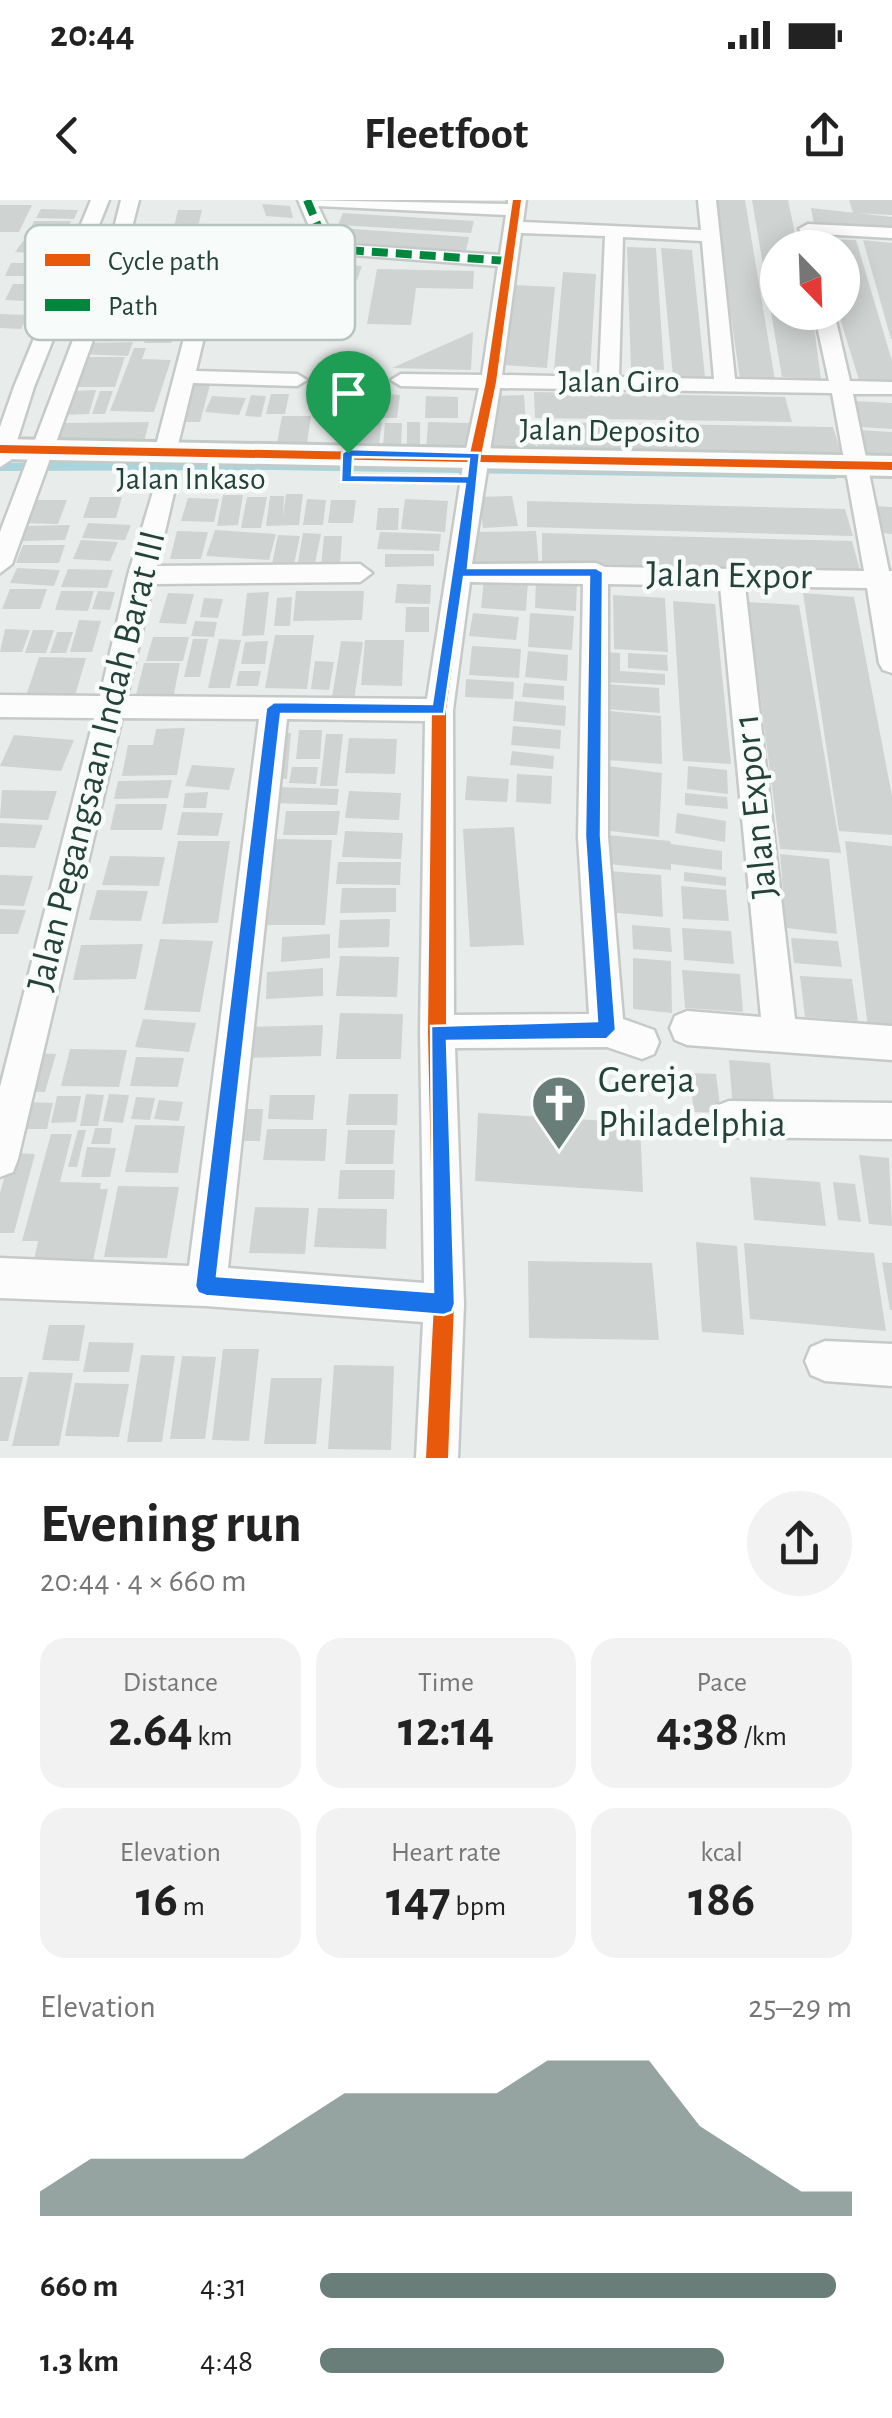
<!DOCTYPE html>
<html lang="en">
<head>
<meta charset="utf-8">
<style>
	body { margin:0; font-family:"Alegreya Sans",sans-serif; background:#f2f2f2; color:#222; height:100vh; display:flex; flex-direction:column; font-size:38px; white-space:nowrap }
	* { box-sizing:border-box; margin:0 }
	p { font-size:32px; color:#767676 }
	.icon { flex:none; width:55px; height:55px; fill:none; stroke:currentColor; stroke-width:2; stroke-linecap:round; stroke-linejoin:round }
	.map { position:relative; height:1258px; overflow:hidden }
	.side { display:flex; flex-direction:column; background:#fff; flex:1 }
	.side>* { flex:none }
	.needle { width:65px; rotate:157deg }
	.buttons { position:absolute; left:760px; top:30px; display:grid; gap:20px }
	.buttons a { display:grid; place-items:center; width:100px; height:100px; border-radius:50%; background:#fff; box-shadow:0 5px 25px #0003; font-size:50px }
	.pin { position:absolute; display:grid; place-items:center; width:85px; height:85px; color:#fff; margin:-102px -42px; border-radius:50% 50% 50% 0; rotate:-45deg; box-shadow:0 0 10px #0007 }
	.pin .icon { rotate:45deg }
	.round { display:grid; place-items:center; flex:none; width:105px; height:105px; border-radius:52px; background:#f2f2f2 }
	.overview { display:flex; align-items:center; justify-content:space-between; height:170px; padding:0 40px }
	h1 { font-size:55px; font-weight:700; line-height:75px }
	.metrics { display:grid; grid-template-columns:repeat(3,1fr); gap:15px; height:170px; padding:10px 40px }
	.metrics div { display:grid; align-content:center; border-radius:25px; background:#f2f2f2; text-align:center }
	.metrics b { font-size:50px; font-weight:700 }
	.metrics small { font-size:28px; font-weight:400 }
	.metrics p { font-size:28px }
	.chart { height:280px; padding:20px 40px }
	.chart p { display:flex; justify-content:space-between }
	.chart svg { width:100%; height:180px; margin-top:10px; fill:#697e78; opacity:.7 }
	ul { padding:0 40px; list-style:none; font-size:32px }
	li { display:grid; grid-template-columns:160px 120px 1fr; align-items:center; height:75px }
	li i { height:25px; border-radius:12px; background:#697e78 }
	.status { display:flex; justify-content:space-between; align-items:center; height:70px; padding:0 50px; background:#fff; direction:ltr }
	.status svg { height:28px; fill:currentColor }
	header { display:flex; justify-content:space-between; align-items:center; height:130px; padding:0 40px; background:#fff; font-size:45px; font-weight:700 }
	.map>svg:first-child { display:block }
</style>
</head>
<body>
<div class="status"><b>20:44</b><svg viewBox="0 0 49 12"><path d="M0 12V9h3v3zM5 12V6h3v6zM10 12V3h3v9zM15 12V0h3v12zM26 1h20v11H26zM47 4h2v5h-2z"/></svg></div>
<header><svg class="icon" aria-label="back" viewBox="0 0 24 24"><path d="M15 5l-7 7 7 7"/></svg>Fleetfoot<svg class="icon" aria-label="share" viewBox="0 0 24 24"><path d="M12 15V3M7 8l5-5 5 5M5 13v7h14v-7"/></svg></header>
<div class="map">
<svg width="892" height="1258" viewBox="0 0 892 1258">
	<rect width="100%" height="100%" fill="#e8edeb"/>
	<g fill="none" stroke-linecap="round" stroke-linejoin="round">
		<polyline stroke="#a9d4db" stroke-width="8" points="0,267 272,266 834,275"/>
	</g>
	<g fill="#cfd4d2">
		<polygon points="714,0 745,0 775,180 740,179"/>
		<polygon points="752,0 788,0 798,48 778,48 778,112 812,112 821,179 782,177"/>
		<polygon points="849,0 892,0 892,15 853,13"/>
		<polygon points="262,4 290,6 293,18 266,16"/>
		<polygon points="0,5 32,5 19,32 0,32"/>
		<polygon points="811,8 892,17 892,33 815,29"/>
		<polygon points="41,9 78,10 74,19 36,18"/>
		<polygon points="178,10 202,10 197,31 173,31"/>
		<polygon points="343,13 441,19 474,21 471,33 338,25"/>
		<polygon points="34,21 71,21 67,30 30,29"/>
		<polygon points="339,28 469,37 465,55 332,46"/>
		<polygon points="820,39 856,40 892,161 892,183 859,180 838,112 842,112 842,48 822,48"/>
		<polygon points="863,40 892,43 892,139 891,139"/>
		<polygon points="23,41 32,42 56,43 49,54 15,52"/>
		<polygon points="627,47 656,48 664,170 631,169"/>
		<polygon points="661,48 692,50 705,177 673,177"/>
		<polygon points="11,63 50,63 45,76 5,76"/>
		<polygon points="330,63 362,66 357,80 324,77"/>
		<polygon points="377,69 474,71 473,89 416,88 411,125 367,124"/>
		<polygon points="563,72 596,74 590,172 554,170"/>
		<polygon points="13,84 33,84 25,101 5,100"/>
		<polygon points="515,85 555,87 547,168 503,165"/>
		<polygon points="0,114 28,115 21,129 0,128"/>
		<polygon points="149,132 175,133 171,143 144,143"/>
		<polygon points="473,132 471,170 392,168"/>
		<polygon points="133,142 128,156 80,154 84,143"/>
		<polygon points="134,148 146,148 142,159 171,160 154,212 110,211"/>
		<polygon points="89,157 125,157 115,187 78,187"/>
		<polygon points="194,185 210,185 200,222 183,222"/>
		<polygon points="96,190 89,214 64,215 72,191"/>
		<polygon points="100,191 113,191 105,214 92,214"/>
		<polygon points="534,192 785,197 792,222 535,218"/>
		<polygon points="271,194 289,194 285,214 266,214"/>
		<polygon points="384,194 400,195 397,218 381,218"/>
		<polygon points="251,195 266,196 261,217 245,216"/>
		<polygon points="524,195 526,223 534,223 536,253 490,253 489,223 495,223 494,196"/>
		<polygon points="212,196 246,198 239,215 205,212"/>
		<polygon points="426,196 458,197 458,218 425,218"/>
		<polygon points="351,197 350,221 323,221 325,198"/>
		<polygon points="360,199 379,200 378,218 358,218"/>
		<polygon points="855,201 892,203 892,229 861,227"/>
		<polygon points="282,216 311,216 307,243 277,243"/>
		<polygon points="149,222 144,242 57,243 64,223"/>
		<polygon points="361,222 382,222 379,244 358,243"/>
		<polygon points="407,222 420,222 420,247 407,246"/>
		<polygon points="428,222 469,223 467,252 426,251"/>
		<polygon points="537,222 833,227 843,259 538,254"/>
		<polygon points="385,223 402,223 401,246 383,246"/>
		<polygon points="858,230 892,232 892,260 864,258"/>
		<polygon points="286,294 303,294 299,325 266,326 270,296 284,296 283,316"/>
		<polygon points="223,295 243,295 238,325 217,326"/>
		<polygon points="512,296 518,326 483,328 479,297"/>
		<polygon points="90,297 122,297 116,318 83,318"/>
		<polygon points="247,297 267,297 261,328 241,328"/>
		<polygon points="188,298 219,299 214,322 181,321"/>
		<polygon points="307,299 326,300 323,325 303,325"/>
		<polygon points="405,299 448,301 445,332 401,329"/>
		<polygon points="29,300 67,300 58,324 20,323"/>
		<polygon points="331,300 356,300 353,323 328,323"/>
		<polygon points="527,301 845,309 853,336 527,327"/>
		<polygon points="877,306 892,307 892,334 883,333"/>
		<polygon points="378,308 399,308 398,330 376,330"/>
		<polygon points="88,323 131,325 125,340 82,338"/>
		<polygon points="70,325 65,340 22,341 27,326"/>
		<polygon points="215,330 276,334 269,360 206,356"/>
		<polygon points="177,331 208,332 201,359 170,359"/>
		<polygon points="536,331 539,366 471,367 469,332"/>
		<polygon points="380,332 441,334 439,351 377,349"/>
		<polygon points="303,333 321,334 315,363 298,362"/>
		<polygon points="542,333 852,341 862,377 542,368"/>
		<polygon points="278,335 300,336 293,369 271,369"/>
		<polygon points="324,336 342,336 340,365 321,366"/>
		<polygon points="81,340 118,342 110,361 73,359"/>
		<polygon points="23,345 65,345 59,363 16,363"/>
		<polygon points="385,354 434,354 434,366 385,367"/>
		<polygon points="17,368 60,370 54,386 10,383"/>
		<polygon points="68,369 113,370 107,388 61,387"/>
		<polygon points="484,379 528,381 526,411 481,408"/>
		<polygon points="536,381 577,383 576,411 535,408"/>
		<polygon points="397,384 431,385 430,404 395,403"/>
		<polygon points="10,389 47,389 40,409 2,409"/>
		<polygon points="61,391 94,391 88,411 55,410"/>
		<polygon points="98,391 115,392 110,410 92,409"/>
		<polygon points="296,391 364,391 362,420 293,421"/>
		<polygon points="269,392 264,435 242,436 247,393"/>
		<polygon points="168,393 194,394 186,424 159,423"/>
		<polygon points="803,393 854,397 892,596 892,635 839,631"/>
		<polygon points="613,395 665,398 668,452 614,449"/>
		<polygon points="292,397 290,426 274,426 277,398"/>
		<polygon points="204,398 223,399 218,418 200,417"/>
		<polygon points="673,401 715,404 731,564 683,561"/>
		<polygon points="748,402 799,405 841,653 780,649"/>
		<polygon points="406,407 429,407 429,432 405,432"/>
		<polygon points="473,413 519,417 516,440 469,436"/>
		<polygon points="530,413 574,416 572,450 528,447"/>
		<polygon points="79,420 101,421 92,452 70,452"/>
		<polygon points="195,421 217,422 214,437 191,436"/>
		<polygon points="5,429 30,430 22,452 0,452"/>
		<polygon points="33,430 54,430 46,453 25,453"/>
		<polygon points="57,432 73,432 66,453 50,453"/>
		<polygon points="275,435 314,435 307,489 265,488"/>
		<polygon points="153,437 189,437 183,461 146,461"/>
		<polygon points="193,439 208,439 200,477 184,477"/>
		<polygon points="219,439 241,440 230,488 208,488"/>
		<polygon points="365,440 404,440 402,486 361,485"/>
		<polygon points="268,441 265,464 241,464 245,442"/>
		<polygon points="341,441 363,442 353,506 331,504"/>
		<polygon points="472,446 521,449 519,478 469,475"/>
		<polygon points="528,451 568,455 567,481 525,477"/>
		<polygon points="602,452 620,453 620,471 665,474 665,485 603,482"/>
		<polygon points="628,453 667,455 668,471 628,468"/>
		<polygon points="39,457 86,458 74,499 25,499"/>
		<polygon points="315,461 334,462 329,490 311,489"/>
		<polygon points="144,463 180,463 173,499 135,499"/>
		<polygon points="239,471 261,471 258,486 236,486"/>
		<polygon points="466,479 514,482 513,499 465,497"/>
		<polygon points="524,483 564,486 564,500 522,497"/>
		<polygon points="605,484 659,488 660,513 606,509"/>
		<polygon points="515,501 566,506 565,526 513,521"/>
		<polygon points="609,511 661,516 662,564 608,560"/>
		<polygon points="513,526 561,530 560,549 511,545"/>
		<polygon points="185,528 177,575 122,576 128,545 153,545 156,529"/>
		<polygon points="299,530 322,530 320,559 296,559"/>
		<polygon points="273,533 291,533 287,579 269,579"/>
		<polygon points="326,534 343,534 337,586 320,586"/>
		<polygon points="14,535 74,540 61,571 0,566"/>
		<polygon points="349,538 397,539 395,574 345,573"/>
		<polygon points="512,551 554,556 553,569 510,565"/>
		<polygon points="192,565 235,568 229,590 185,586"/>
		<polygon points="600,565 662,573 659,637 595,629"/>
		<polygon points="688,566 727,570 728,594 687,589"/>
		<polygon points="292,567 318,567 316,584 289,583"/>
		<polygon points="517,574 552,576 551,604 516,602"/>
		<polygon points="467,576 509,579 507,602 465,600"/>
		<polygon points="172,580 168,598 114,599 118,581"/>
		<polygon points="276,587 339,589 337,605 273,603"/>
		<polygon points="2,590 57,591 48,620 0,618"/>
		<polygon points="349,591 401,593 399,620 345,618"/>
		<polygon points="208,592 206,608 183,608 185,593"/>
		<polygon points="685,593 727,597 728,609 685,605"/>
		<polygon points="116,604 167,604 162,630 110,630"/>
		<polygon points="286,611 340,611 337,635 283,635"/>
		<polygon points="182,612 223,613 218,636 177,635"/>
		<polygon points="677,613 726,621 725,642 675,633"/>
		<polygon points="0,623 43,625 35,648 0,647"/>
		<polygon points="514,627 524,745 470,747 463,629"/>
		<polygon points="345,631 403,633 401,659 342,657"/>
		<polygon points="607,635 670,641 671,644 722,651 722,670 671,664 671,670 607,664"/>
		<polygon points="274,639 332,640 325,725 264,725"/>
		<polygon points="178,641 230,641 218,723 162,724"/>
		<polygon points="845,641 892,646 892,838 869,836"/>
		<polygon points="780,654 829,659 837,734 786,728"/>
		<polygon points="110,656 165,657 159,686 102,685"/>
		<polygon points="338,662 401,662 400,685 336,684"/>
		<polygon points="608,671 661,675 663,717 608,712"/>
		<polygon points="684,672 726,677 726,686 684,681"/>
		<polygon points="0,675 33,676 24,706 0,705"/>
		<polygon points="681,686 726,690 729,721 683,719"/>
		<polygon points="342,688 396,688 396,712 340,713"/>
		<polygon points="97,690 148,691 141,721 89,720"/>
		<polygon points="0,709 26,710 18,734 0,734"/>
		<polygon points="390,719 389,747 338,748 340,720"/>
		<polygon points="632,725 670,728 672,752 633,749"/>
		<polygon points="682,728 731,731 734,764 684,760"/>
		<polygon points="330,734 330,758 281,762 282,737"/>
		<polygon points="791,738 838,741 842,767 794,763"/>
		<polygon points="160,739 213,741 200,812 144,810"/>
		<polygon points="143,744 136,779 73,780 81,745"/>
		<polygon points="340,756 399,757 397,797 336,796"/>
		<polygon points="633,758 671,761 672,813 633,809"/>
		<polygon points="323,768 323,796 266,799 267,772"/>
		<polygon points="682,770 740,774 743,812 685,808"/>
		<polygon points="800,776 852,779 858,821 805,817"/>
		<polygon points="340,813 403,814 401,859 336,859"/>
		<polygon points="143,819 196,823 189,852 135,847"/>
		<polygon points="323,825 321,856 246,858 249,827"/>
		<polygon points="70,849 127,850 119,887 61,886"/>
		<polygon points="34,853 56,854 45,892 22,891"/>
		<polygon points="136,857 184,858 178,887 130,886"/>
		<polygon points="729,860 770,863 775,912 733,909"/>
		<polygon points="689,873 716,874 721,913 694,912"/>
		<polygon points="86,894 104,895 98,926 80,926"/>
		<polygon points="109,894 129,895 123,923 103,921"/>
		<polygon points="349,894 398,894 397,925 346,925"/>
		<polygon points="270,895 315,895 313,920 268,919"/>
		<polygon points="57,896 81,896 76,922 51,923"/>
		<polygon points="136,897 155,898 150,920 131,919"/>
		<polygon points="159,900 183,902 179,921 154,919"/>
		<polygon points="26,902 53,903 47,929 19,929"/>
		<polygon points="230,909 263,909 260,941 226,941"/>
		<polygon points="478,913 640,923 643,992 475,981"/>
		<polygon points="135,925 185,926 178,973 125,972"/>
		<polygon points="95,928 112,928 110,944 91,944"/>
		<polygon points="267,929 327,929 325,961 263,960"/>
		<polygon points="78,930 86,930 77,967 68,967"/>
		<polygon points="348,930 395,930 393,964 345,964"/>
		<polygon points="51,934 72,934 60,982 101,983 100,989 108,989 93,1061 34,1060 38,1041 22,1041"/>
		<polygon points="87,947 116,948 110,977 81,977"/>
		<polygon points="11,953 35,954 14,1033 0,1033 0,993"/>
		<polygon points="859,955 889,958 892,1026 869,1024"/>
		<polygon points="340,970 395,970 394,999 338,999"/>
		<polygon points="750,977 820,982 826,1026 754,1020"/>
		<polygon points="833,982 855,984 861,1022 838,1020"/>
		<polygon points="118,986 179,987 167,1058 104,1057"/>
		<polygon points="255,1007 309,1008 305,1054 249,1053"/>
		<polygon points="318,1008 387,1009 386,1049 314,1047"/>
		<polygon points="696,1042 737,1046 744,1135 702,1132"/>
		<polygon points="744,1043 874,1053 886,1131 750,1119"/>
		<polygon points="528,1061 652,1063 659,1140 529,1138"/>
		<polygon points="882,1062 892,1063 892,1110 890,1110"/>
		<polygon points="49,1125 85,1125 79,1161 42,1160"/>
		<polygon points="89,1142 134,1143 129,1172 83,1172"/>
		<polygon points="223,1149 259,1149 249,1241 212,1240"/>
		<polygon points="141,1155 175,1156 162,1242 127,1242"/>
		<polygon points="182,1156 216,1157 205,1239 170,1239"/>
		<polygon points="334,1165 394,1166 391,1250 328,1249"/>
		<polygon points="29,1172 73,1173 59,1246 12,1246"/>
		<polygon points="0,1177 23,1177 8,1241 0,1241"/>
		<polygon points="271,1178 322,1178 316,1244 264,1244"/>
		<polygon points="75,1183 129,1184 119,1237 65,1236"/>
	</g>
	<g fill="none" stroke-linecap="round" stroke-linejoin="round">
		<g stroke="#c5cac8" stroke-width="5">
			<g id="street">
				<polygon points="91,0 109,0 34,187 11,260 0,267 0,227 14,187"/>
				<polygon points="121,0 139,0 130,35 217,40 226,45 196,171 297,174 307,180 297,186 193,183 176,253 165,260 157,258 154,253 207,50 127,46 12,364 0,373 0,332 111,40"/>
				<path d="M298,0L508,4V0H526L523,22L701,30L698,0H716L735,179L829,181L814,112H834L850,181L892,182V194H853L889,371H892V473L883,470L879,463L867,388L745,386L795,819L892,826V860L687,845L675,840L670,828L675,816L687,811L761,817L720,386L608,384V637L623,819L654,830L659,842L654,854L642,859L607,847L455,848L464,1104L458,1258H416L423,1122L206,1106L0,1098V1058L189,1066L259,519L122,518L18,959L13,972L0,977V887L94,518L0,517V495L100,496L128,375L158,275H174L177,280L157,366L360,364L372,373L360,382L153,384L127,496L427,499L464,259L479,188L401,186L391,180L401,174L482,175L498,66L326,53L317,45ZM318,6L506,15L500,55L336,44ZM521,33L605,36L599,177L502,175ZM623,37L702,41L714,179L619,177ZM500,188L832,193L864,371L605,367L596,363L472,364ZM470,382L583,384L578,637L589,814L454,815L453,510ZM287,519L425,521L420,832L424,1083L228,1068Z"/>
				<polygon points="808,24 892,28 892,38 802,33 799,29"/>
				<polygon points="729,901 892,903 892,939 729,937 716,932 711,919 716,906"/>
				<polygon points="825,1141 892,1144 892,1186 825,1181 811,1175 805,1161 811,1147"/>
			</g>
		</g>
		<g stroke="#c3cbc8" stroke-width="6">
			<polygon id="secondary" points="0,239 892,256 892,276 0,259"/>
		</g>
		<use href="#street" fill="#fcfcfc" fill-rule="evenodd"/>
		<use href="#secondary" fill="#fcfcfc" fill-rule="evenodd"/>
		<polyline stroke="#00873e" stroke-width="8" stroke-dasharray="16 8" stroke-linecap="butt" points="307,0 326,45 332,49 508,61"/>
		<g stroke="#f7fbf9" stroke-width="6">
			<polygon id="cycleway" points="513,0 521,0 496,182 481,255 892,262 892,270 480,262 446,510 446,832 454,1104 448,1258 426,1258 434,1104 428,832 432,510 469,262 0,253 0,245 470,254 486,182"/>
		</g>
		<use href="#cycleway" fill="#e8590c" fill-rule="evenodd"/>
	</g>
	<path fill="#1a73e8" stroke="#fff" stroke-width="2.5" fill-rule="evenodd" d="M348,249L480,253L468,368H596L603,372L601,636L616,830L607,839L447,841L455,1104L452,1112L444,1115L206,1096L198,1093L195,1086L266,508L274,502L432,504L465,284L341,282L342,253ZM353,257L469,259L467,276L352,275ZM464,377H589L585,636L597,821L431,826L433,1092L217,1076L281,514H444Z"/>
	<defs>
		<g id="church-pin" transform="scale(2.875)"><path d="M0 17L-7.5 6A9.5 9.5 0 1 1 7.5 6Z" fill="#697e78" stroke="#f7fbf9"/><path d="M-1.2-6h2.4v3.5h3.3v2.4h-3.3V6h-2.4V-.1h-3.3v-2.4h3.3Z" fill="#fff"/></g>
	</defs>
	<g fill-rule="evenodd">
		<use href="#church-pin" x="559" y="903"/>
	</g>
	<g text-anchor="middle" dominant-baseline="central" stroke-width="9" stroke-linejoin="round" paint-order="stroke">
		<g font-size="32" fill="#24423a" stroke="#f7fbf9">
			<text x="619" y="182">Jalan Giro</text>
			<text transform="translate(610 231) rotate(1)">Jalan Deposito</text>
			<text x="191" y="279">Jalan Inkaso</text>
		</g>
		<g font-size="38" fill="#24423a" stroke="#f7fbf9">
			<text transform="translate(729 376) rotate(1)">Jalan Expor</text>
			<text transform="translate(97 561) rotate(-76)">Jalan Pegangsaan Indah Barat III</text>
			<text transform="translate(756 606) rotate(-96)">Jalan Expor 1</text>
		</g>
		<g font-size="38" fill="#24423a" stroke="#f7fbf9" text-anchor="start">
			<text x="598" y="881">Gereja<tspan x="598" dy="44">Philadelphia</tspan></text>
		</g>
	</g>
	<rect x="25" y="25" width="330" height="115" rx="15" fill="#f7fbf9" stroke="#b8c4c0" stroke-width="2.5"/>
	<rect x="45" y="54" width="45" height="12" fill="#e8590c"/>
	<rect x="45" y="99" width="45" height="12" fill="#00873e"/>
	<g font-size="28" fill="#24423a">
		<text x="108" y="70">Cycle path</text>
		<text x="108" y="115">Path</text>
	</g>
</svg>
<div class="buttons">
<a><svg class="needle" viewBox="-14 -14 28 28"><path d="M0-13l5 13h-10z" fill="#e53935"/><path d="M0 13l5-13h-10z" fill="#767676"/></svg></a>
</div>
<div class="pin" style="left:348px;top:253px;background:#1e9e55"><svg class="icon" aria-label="arrive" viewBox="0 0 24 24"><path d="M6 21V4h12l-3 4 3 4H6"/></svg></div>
</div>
<section class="side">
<div class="overview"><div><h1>Evening run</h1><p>20:44 · 4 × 660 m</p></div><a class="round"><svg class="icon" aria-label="share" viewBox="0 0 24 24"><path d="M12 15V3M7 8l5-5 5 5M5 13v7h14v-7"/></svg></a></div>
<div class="metrics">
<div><p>Distance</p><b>2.64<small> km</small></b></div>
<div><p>Time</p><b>12:14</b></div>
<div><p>Pace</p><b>4:38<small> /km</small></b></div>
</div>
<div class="metrics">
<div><p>Elevation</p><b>16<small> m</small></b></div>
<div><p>Heart rate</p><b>147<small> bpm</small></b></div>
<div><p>kcal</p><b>186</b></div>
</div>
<div class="chart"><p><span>Elevation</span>25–29 m</p>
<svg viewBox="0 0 160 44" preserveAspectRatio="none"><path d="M0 44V38L10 30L20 30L30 30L40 30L50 22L60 14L70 14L80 14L90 14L100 6L110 6L120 6L130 22L140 30L150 38L160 38V44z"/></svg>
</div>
<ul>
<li><b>660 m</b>4:31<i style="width:97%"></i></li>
<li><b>1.3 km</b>4:48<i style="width:76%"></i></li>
</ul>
</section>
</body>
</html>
